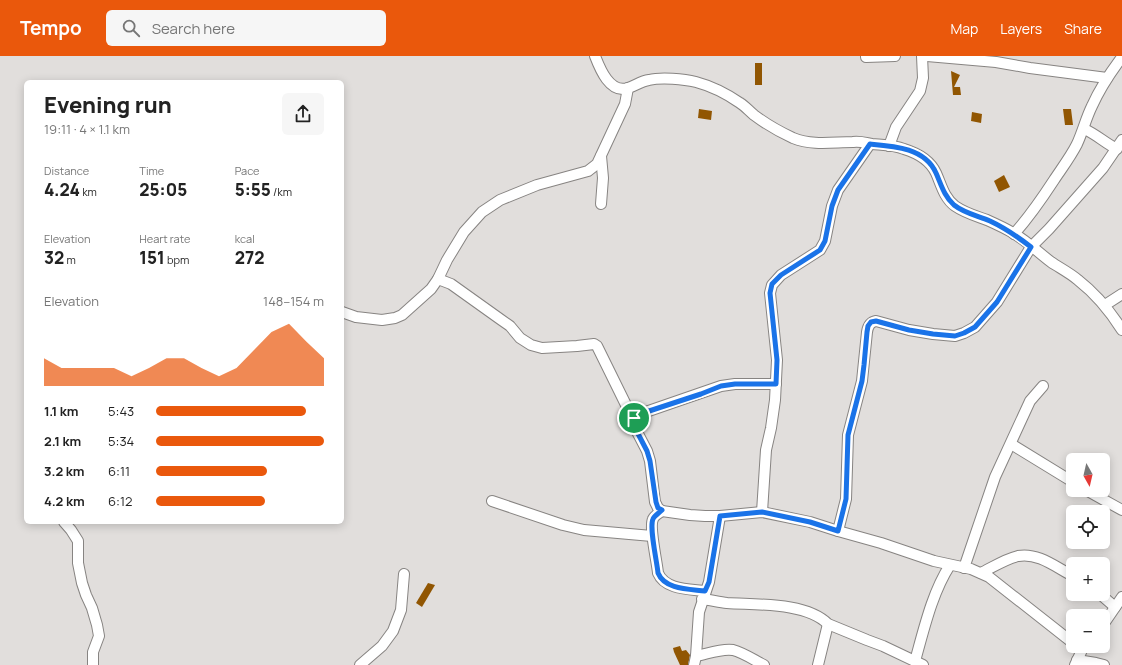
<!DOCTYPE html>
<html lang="en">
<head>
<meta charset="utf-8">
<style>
	body { margin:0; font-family:Manrope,sans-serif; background:#f6f6f6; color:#222; height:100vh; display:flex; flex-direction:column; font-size:15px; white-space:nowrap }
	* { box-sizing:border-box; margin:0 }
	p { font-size:13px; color:#767676 }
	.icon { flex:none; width:22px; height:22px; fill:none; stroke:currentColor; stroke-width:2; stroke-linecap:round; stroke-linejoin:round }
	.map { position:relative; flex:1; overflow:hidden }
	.drawer { position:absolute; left:24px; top:24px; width:320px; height:444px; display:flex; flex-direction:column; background:#fff; border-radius:6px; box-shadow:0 2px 10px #0003 }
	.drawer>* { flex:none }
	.needle { width:26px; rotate:172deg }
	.tools { position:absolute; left:1066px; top:397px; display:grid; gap:8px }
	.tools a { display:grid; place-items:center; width:44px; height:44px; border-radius:6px; background:#fff; box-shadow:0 2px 10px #0003; font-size:20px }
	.pin { position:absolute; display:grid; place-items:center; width:34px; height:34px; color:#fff; margin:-17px; border:2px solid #fff; border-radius:50%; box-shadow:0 1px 4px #0007 }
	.round { display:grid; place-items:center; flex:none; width:42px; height:42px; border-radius:6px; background:#f6f6f6 }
	.head { display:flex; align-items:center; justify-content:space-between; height:68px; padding:0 20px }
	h1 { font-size:22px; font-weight:800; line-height:30px }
	.figures { display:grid; grid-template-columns:repeat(3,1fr); gap:6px; height:68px; padding:4px 20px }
	.figures div { display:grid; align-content:center }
	.figures b { font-size:17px; font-weight:800 }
	.figures small { font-size:11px; font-weight:400 }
	.figures p { font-size:11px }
	.chart { height:112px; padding:8px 20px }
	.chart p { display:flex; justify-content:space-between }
	.chart svg { width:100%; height:72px; margin-top:4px; fill:#ea580c; opacity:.7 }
	ul { padding:0 20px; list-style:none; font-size:13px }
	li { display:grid; grid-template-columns:64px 48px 1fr; align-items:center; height:30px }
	li i { height:10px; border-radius:5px; background:#ea580c }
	header { display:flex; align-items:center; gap:24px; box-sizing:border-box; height:56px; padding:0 20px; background:#ea580c; color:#fff }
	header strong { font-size:19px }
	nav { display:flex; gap:22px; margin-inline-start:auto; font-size:14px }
	.search { width:280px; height:36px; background:#f6f6f6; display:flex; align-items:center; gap:10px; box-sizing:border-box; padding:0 14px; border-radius:6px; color:#767676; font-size:15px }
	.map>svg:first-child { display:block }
</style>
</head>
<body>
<header>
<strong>Tempo</strong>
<div class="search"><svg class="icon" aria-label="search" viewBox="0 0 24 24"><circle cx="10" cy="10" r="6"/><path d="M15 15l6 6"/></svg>Search here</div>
<nav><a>Map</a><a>Layers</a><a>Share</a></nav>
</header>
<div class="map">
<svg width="1122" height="609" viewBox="0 0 1122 609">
	<rect width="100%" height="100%" fill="#e1dedc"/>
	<g fill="#915602">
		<rect x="755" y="7" width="7" height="22"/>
		<polygon points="951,15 960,19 954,31 960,31 961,39 953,39"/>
		<polygon points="699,53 712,55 711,64 698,62"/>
		<polygon points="1063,53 1071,53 1073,69 1065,69"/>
		<polygon points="972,56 982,58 981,67 971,65"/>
		<polygon points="1004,119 1010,131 999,136 994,125"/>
		<polygon points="428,527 435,529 422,551 416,547"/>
		<polygon points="680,590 682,595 686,594 690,599 688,609 680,609 674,596 673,592"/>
	</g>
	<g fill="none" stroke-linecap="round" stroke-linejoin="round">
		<g stroke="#878482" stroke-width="12">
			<g id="street">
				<path d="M595,0C600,13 610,38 628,32C635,30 641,25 649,24C661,21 684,23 696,26C711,30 727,38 740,47C745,50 749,55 754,59C766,68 780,76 793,82C813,90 833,86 853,86C860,85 866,87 872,88C883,89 894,89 904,93C917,97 930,104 936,117C941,128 944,142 955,150C965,157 976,160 987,164C996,168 1005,172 1013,177C1027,185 1039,197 1051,206C1060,212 1070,217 1078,224C1096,238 1110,255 1122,274"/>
				<polyline points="927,0 996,6 1030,12 1107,22"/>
				<polyline points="866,1 895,0"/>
				<path d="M1084,73C1096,78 1105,87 1117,93"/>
				<polyline points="889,90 896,71 920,35 923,22 922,0"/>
				<polyline points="601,100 603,122 601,148"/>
				<path d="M1014,178C1030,160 1041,144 1054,124C1062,112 1071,100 1077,88C1083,75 1086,62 1092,50C1100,32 1110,17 1122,1"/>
				<polyline points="438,223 451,228 500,263 510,270 520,282 531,289 542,292 577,290 594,288 597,290 629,355 635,362"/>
				<polyline points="1105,249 1122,238"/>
				<polyline points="342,256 356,261 382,264 395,262 402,259 431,233 438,223 447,204 464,176 482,156 500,144 537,129 588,115 597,108 625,48 628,32"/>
				<polyline points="776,328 735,328 721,330 637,359 633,366 634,370 647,395 650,405 655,446 658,452 662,455 690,459 705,460 720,460 762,456 810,466 838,475 881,487 934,505 971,513 989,521 1073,587"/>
				<polyline points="1011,388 1073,426"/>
				<polyline points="1086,434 1122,454"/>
				<polyline points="492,445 563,469 584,474 652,480"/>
				<path d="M662,455C659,457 654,460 653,463C649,471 657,506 658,517C665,534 690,533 705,535"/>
				<polyline points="762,456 766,394 771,372 775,344 777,304 770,237 772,229 781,219 820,194 825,185 832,150 838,134 870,88"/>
				<polyline points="64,466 71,474 78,485 78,507 82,527 86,539 92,552 97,569 99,580 93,596 93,609"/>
				<path d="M838,475L846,443L848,379L862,325L867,276C868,270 870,266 876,265L909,274L933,278L955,280L964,277L975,271L997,246L1031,191L1049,173L1103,112L1122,84"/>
				<polyline points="964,512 995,421 1030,345 1043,330"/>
				<path d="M981,517C993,511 1005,503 1018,500C1038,496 1057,512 1073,520"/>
				<polyline points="1100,538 1115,551"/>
				<path d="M702,543C710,544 719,546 727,547C756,549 806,546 828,568L867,584L883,590L923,609"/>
				<polyline points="1103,569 1122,541"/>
				<path d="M696,600C707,598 722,592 733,594C744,597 754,604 764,609"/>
				<polyline points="1077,604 1096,607 1104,609"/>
				<path d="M915,605C924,573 932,537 950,509"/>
				<polyline points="360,609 382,590 393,575 401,554 404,518"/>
				<polyline points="694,609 696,600 699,556 709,526 720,460"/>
				<polyline points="818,609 828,568"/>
				<polyline points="1075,609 1082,594 1085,590"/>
			</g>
		</g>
		<use href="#street" stroke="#fff" stroke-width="10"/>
	</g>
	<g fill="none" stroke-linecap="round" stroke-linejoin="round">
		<g stroke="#fff" stroke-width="8">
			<path id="route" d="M870,88C894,90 925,92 936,117C941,128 944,140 954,149C964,157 978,160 990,165C1005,172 1018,181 1031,191L997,246L975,271L964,277L955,280L933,278L909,274L876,265L871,266L868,270L867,276L864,309L862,325L848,379L846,443L838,475L810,466L762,456L720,460L709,526L705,535C690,533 665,534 658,517C657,506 649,471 653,463C654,460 659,457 662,454L658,452L656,446L650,405L647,395L634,370C633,365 634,361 640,358L701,338L721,330L735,328H776L777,304L770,237L772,228L781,219L820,194L825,185L832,150L838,134Z"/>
		</g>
		<use href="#route" stroke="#1a73e8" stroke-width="5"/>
	</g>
</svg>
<div class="tools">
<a><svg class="needle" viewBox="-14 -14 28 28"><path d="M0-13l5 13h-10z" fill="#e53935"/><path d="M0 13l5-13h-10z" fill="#767676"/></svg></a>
<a><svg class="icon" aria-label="locate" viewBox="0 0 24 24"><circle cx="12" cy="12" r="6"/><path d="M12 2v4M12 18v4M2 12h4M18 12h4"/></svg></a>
<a>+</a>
<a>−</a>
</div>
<div class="pin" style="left:634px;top:362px;background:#1e9e55"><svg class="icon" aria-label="arrive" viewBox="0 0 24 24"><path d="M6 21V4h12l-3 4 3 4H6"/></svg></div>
<section class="drawer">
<div class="head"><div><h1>Evening run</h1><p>19:11 · 4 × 1.1 km</p></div><a class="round"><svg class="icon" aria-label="share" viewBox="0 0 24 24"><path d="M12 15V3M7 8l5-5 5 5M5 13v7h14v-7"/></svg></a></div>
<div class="figures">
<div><p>Distance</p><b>4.24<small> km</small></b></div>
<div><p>Time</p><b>25:05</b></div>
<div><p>Pace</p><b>5:55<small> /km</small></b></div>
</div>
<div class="figures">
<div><p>Elevation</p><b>32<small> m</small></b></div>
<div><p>Heart rate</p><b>151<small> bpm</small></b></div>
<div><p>kcal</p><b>272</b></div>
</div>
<div class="chart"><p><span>Elevation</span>148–154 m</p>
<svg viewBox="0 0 160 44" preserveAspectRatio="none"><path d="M0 44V27L10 33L20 33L30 33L40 33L50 38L60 33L70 27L80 27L90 33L100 38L110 33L120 22L130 11L140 6L150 17L160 27V44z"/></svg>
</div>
<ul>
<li><b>1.1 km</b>5:43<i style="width:89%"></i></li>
<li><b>2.1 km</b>5:34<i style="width:100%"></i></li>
<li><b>3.2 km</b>6:11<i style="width:66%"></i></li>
<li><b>4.2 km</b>6:12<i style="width:65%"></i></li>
</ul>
</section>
</div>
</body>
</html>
